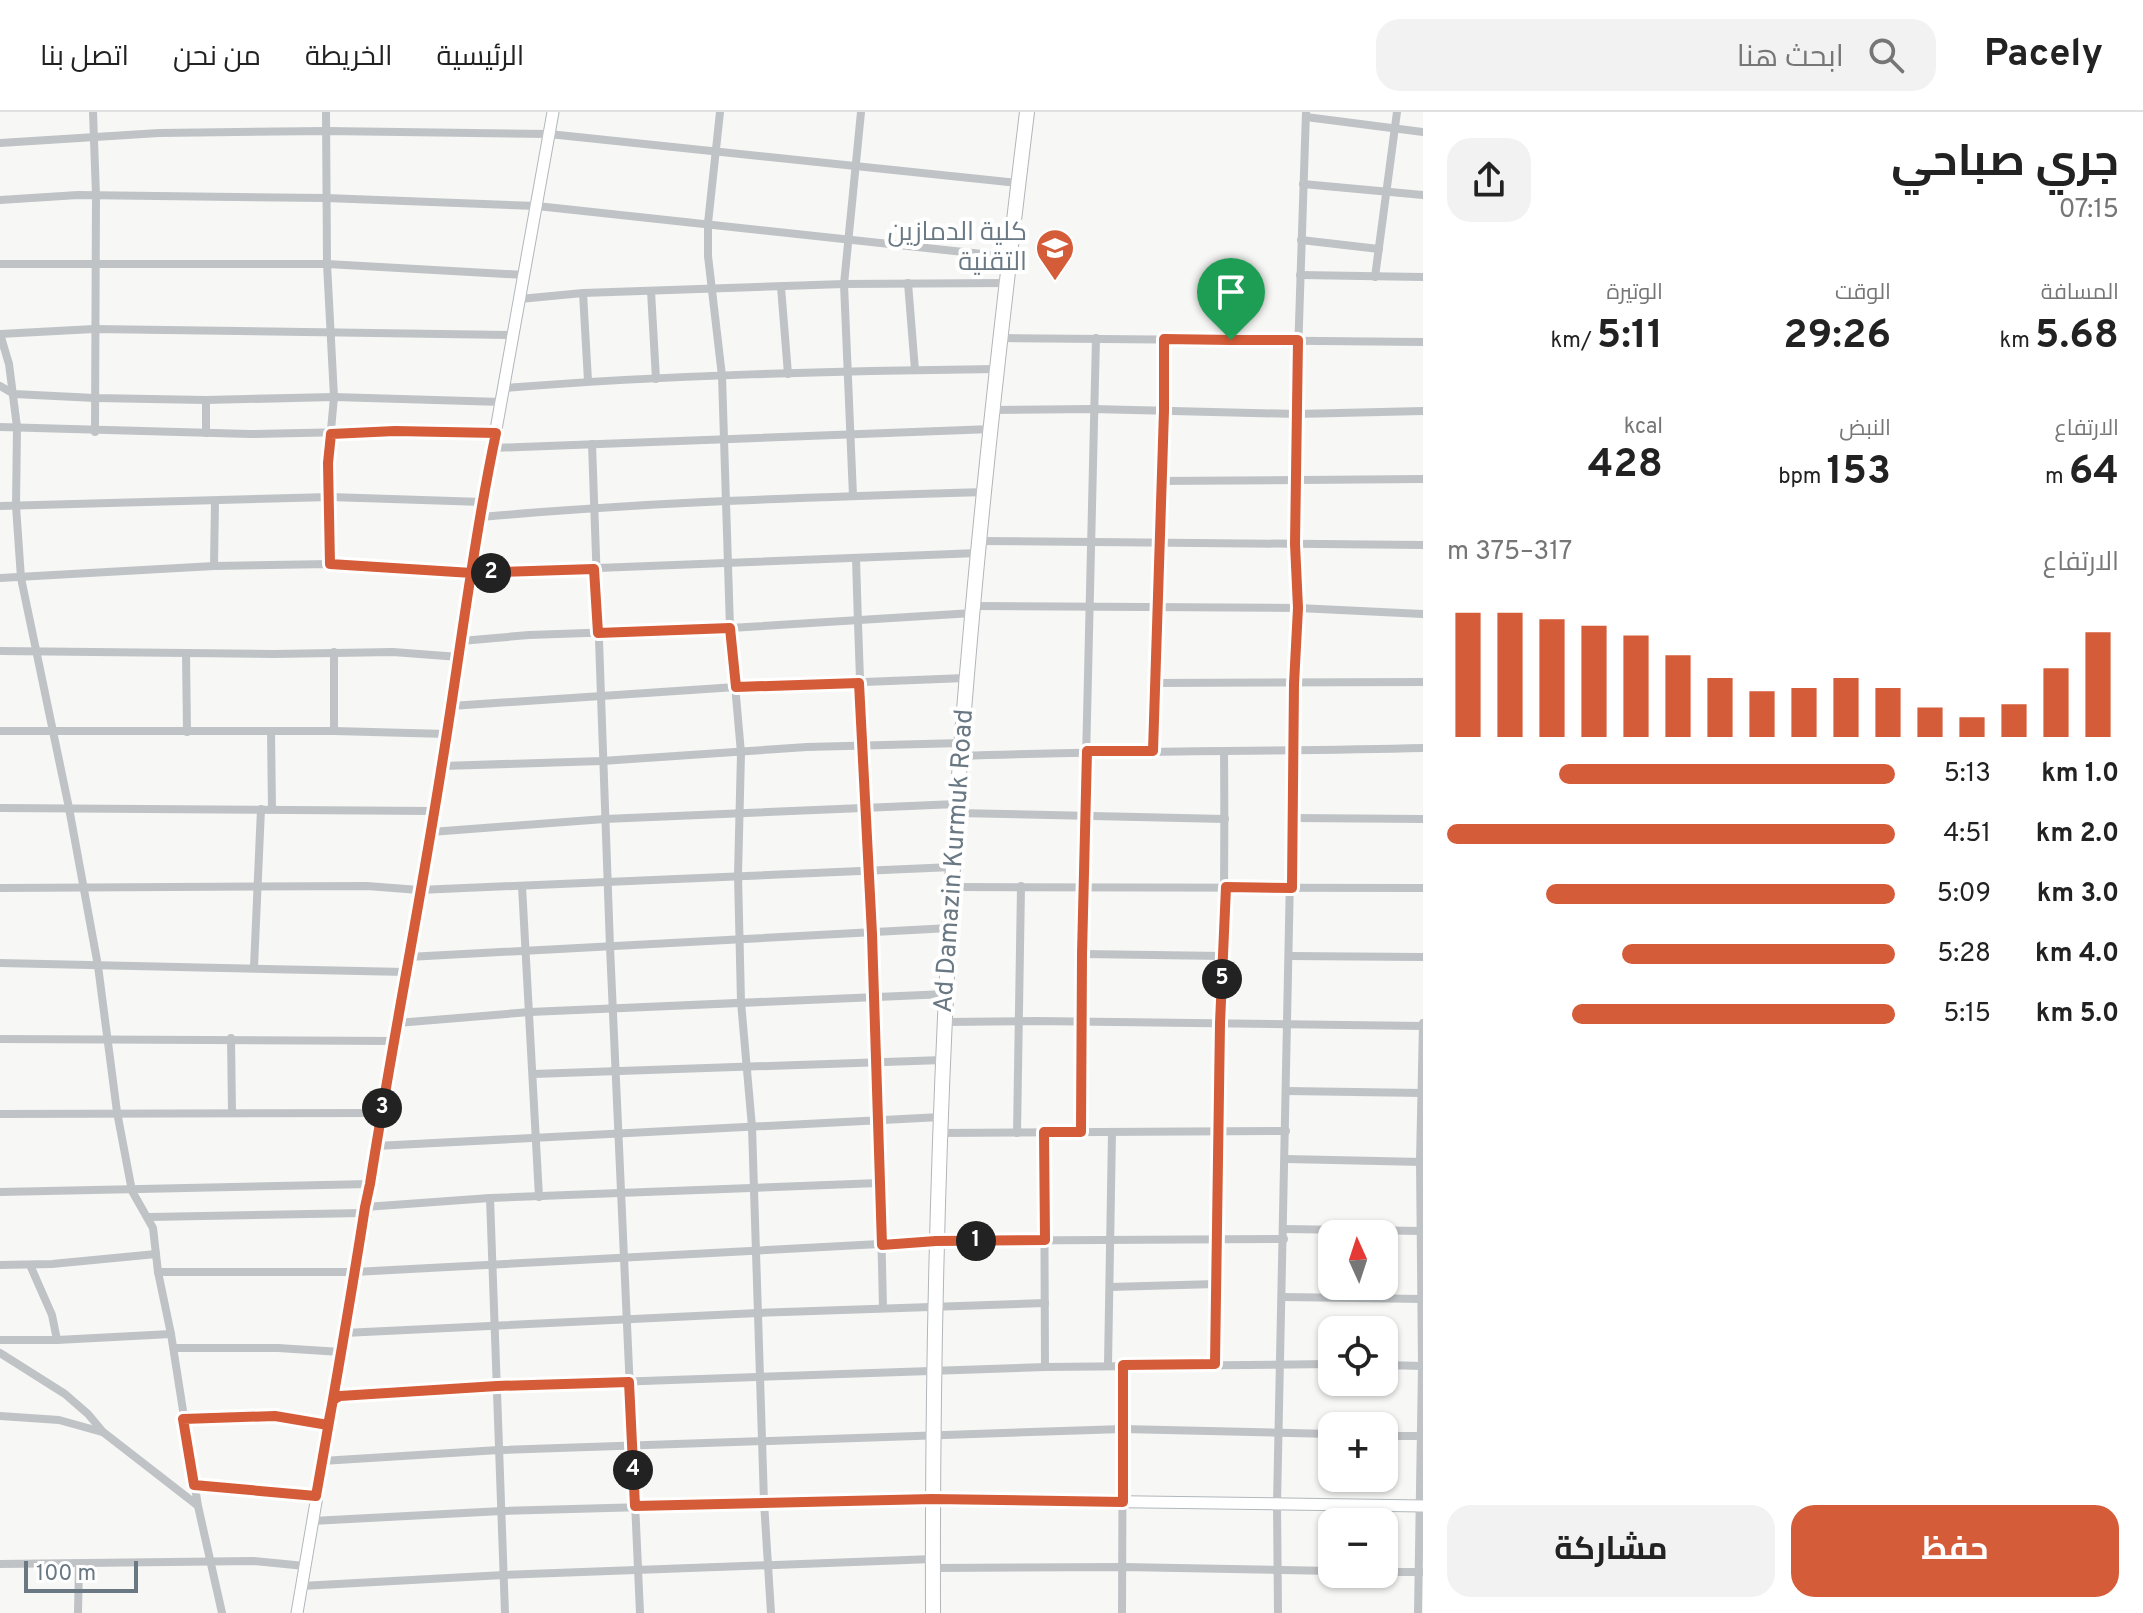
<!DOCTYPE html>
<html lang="ar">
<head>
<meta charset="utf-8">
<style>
	body { margin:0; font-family:Overpass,Cairo,sans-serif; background:#f2f2f2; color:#222; direction:rtl; height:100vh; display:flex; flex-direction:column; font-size:30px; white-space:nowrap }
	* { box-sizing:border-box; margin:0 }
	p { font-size:26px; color:#767676 }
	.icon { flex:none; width:44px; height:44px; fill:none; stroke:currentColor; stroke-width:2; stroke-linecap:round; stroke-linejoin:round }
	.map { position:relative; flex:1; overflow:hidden; direction:ltr }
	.details { display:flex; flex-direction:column; background:#fff; width:720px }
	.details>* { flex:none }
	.needle { width:52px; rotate:357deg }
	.fabs { position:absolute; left:1318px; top:1108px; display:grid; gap:16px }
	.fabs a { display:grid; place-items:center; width:80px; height:80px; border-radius:16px; background:#fff; box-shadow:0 2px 6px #0004; font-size:40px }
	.scale { position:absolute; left:24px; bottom:20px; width:114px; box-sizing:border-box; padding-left:8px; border:4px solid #697883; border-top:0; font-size:22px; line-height:28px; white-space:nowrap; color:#697883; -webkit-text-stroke:6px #fff; paint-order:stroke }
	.pin { position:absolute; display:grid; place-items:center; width:68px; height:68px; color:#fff; margin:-82px -34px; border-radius:50% 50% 50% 0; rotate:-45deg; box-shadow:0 0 8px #0007 }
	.pin .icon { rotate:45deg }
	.km { position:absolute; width:40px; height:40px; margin:-20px; border-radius:50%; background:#222; color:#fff; font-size:22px; line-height:40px; text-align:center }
	.round { display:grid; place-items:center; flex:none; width:84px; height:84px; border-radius:24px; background:#f2f2f2 }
	.headline { display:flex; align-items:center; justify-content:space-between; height:136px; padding:0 24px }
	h1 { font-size:44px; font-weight:700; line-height:60px }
	.figures { display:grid; grid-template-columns:repeat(3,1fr); gap:12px; height:136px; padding:8px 24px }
	.figures div { display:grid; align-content:center }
	.figures b { font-size:40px; font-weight:700 }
	.figures small { font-size:22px; font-weight:400 }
	.figures p { font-size:22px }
	.chart { height:224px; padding:16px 24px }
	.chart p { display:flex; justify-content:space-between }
	.chart svg { width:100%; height:144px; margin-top:8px; stroke:#d55c38; stroke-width:6 }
	.action { display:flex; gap:16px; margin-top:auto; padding:16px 24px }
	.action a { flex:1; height:92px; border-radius:24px; background:#d55c38; color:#fff; font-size:32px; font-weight:700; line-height:92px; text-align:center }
	.action a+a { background:#f2f2f2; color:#222 }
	ul { padding:0 24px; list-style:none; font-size:26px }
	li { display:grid; grid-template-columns:128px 96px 1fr; align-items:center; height:60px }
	li i { height:20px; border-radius:10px; background:#d55c38 }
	header { display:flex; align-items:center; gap:48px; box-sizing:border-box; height:112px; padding:0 40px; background:#fff; border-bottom:2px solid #e0e0e0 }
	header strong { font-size:38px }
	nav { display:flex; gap:44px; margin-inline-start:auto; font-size:28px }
	.search { width:560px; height:72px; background:#f2f2f2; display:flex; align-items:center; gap:20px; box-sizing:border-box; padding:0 28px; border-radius:24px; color:#767676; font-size:30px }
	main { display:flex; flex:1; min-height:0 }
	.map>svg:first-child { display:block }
</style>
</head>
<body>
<header>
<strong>Pacely</strong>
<div class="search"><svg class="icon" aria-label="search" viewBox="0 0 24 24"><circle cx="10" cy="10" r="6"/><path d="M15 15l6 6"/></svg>ابحث هنا</div>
<nav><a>الرئيسية</a><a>الخريطة</a><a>من نحن</a><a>اتصل بنا</a></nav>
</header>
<main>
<section class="details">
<div class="headline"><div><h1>جري صباحي</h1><p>07:15</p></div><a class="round"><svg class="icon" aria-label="share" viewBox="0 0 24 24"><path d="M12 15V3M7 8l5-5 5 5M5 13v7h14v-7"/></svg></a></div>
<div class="figures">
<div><p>المسافة</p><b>5.68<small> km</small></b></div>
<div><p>الوقت</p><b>29:26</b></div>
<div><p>الوتيرة</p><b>5:11<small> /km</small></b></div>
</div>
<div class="figures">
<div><p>الارتفاع</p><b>64<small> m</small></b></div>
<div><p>النبض</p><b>153<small> bpm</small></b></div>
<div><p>kcal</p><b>428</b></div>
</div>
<div class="chart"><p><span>الارتفاع</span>317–375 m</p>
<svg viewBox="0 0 160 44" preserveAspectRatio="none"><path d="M5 44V6M15 44V6M25 44V8M35 44V10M45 44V13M55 44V19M65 44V26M75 44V30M85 44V29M95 44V26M105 44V29M115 44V35M125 44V38M135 44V34M145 44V23M155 44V12"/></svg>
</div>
<ul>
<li><b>1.0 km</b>5:13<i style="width:75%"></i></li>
<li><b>2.0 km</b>4:51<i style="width:100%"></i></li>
<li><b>3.0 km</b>5:09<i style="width:78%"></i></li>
<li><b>4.0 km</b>5:28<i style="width:61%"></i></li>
<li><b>5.0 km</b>5:15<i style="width:72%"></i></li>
</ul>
<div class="action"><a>حفظ</a><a>مشاركة</a></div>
</section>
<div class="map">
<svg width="1423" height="1501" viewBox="0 0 1423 1501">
	<rect width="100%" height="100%" fill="#f7f7f5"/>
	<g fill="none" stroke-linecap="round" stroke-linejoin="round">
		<g stroke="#b1b7bb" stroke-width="13">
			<g id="secondary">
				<polyline points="932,1387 1423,1394"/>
				<polyline points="297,1501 442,654 483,390 553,0"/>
			</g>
		</g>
		<g stroke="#b2b6b9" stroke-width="16">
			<path id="highway" d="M933,1501C932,1231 939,961 957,692C973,461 999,230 1027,0"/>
		</g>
		<g stroke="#bfc3c6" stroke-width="8">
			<polyline points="93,0 96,83 95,320"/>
			<polyline points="326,0 327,152 334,285 328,351 330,452"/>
			<polyline points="720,0 708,111 708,144 722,264 730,516 741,641 738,763 741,890 752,1015 764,1390 771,1501"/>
			<polyline points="1306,5 1423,20"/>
			<polyline points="0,31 159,21 326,19 549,22 1018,71"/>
			<polyline points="1303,72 1423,83"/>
			<polyline points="0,88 78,83 326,86 537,94 1010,145"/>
			<polyline points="1301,128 1379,137"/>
			<polyline points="0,152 327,152 524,163"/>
			<polyline points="1300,163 1423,165"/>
			<polyline points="1375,165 1397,0"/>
			<polyline points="908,171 915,258"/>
			<polyline points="781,175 788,262"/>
			<polyline points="651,179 656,267"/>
			<polyline points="583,181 588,269"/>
			<polyline points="520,187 583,181 844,172 1007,171"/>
			<polyline points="1002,226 1423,230"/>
			<polyline points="0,274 14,282 95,286 206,288 334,285 502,290"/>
			<path d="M504,276C668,263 833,259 998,257"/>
			<polyline points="206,288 206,321"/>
			<polyline points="994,298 1093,297 1296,302 1423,299"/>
			<polyline points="0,315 250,322 395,319 496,321"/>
			<polyline points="592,332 610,835 640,1501"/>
			<polyline points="493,336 992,317"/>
			<polyline points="1161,369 1423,367"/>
			<polyline points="853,384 844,172 861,0"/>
			<polyline points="0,394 330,385 483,390"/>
			<path d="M481,405C648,390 816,385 985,380"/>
			<polyline points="980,429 1423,433"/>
			<path d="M856,446C863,696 878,946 883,1196"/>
			<polyline points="214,454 215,389"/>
			<polyline points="0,466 214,454 330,452 472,461 978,441"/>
			<polyline points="974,494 1298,496 1423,502"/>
			<polyline points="461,529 529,523 730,516 973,501"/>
			<polyline points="0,539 274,542 393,540 459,545"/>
			<polyline points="334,540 334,619"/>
			<polyline points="186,541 187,620"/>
			<polyline points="1155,571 1423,570"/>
			<polyline points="451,594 736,575 966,566"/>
			<polyline points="0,619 334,619 447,622"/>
			<polyline points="271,619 272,697"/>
			<polyline points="1153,639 1164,299 1164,227"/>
			<path d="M961,644C1115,638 1269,640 1423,636"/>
			<polyline points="442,654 602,649 807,635 962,631"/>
			<polyline points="0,696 433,699"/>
			<polyline points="957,701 1225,707"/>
			<polyline points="1293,706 1423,707"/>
			<polyline points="431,720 605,707 957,692"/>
			<polyline points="522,774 539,1085"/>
			<polyline points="952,775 1423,776"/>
			<polyline points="0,776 367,774 419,778 953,755"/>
			<polyline points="1082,842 1223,844"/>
			<polyline points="1289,844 1423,845"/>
			<polyline points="408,845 950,816"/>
			<polyline points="0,851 406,860"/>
			<polyline points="254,855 261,697"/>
			<polyline points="944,910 1036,909 1423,914"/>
			<polyline points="397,911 530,900 946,882"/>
			<polyline points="231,926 232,1000"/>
			<polyline points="0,927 394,929"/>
			<polyline points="533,962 943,948"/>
			<polyline points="1286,979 1423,981"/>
			<polyline points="0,1002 381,1001"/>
			<polyline points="1044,1020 1045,1255"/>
			<polyline points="1081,1020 1083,774 1096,226"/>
			<polyline points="940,1021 1286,1019"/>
			<polyline points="1017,1021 1021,774"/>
			<polyline points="376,1034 941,1005"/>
			<polyline points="1286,1047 1423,1050"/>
			<polyline points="0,1080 370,1072"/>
			<polyline points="490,1086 505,1501"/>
			<polyline points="365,1095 490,1086 879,1071"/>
			<polyline points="149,1105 364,1101"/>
			<polyline points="1284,1117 1423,1119"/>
			<polyline points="0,1153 52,1152 156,1142"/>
			<polyline points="30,1153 52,1203 57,1228"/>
			<polyline points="158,1160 354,1160 936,1129 1284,1127"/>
			<polyline points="1110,1175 1216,1172"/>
			<polyline points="1283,1185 1423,1187"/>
			<polyline points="344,1221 758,1201 1045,1191"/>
			<polyline points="0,1228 57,1228 171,1222"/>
			<polyline points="174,1236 278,1236 341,1240"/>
			<polyline points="0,1241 65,1282 88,1302 103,1320 197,1393"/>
			<path d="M1215,1252C1218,1048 1226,844 1224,639"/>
			<polyline points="1108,1253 1112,1020"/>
			<polyline points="1384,1253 1423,1254"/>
			<polyline points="333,1288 340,1284 499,1274 1045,1255 1332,1252"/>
			<polyline points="0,1304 59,1308 102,1320"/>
			<polyline points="183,1307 275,1304 328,1313"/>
			<polyline points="1384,1324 1423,1324"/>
			<polyline points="322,1349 499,1338 1123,1317 1332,1322"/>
			<polyline points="194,1373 316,1384"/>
			<polyline points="312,1409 502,1399 932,1387"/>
			<polyline points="0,1452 253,1449 305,1454"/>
			<polyline points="933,1456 1123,1455 1332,1459"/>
			<polyline points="1384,1460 1423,1460"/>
			<polyline points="301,1474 504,1463 933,1447"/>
			<polyline points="78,1501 79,1452"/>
			<polyline points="222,1501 198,1394 171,1222 158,1160 153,1116 132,1079 117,1000 98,854 69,696 21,466 16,394 17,315 9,252 0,222 94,217 514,223"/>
			<polyline points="1122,1501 1123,1253"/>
			<polyline points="1278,1501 1277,1392 1294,572 1298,496 1295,432 1296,302 1306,0"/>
			<polyline points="1418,1501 1422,1254 1420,1049 1423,911"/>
		</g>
		<use href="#secondary" stroke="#fff" stroke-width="11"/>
		<use href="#highway" stroke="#fff" stroke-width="14"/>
	</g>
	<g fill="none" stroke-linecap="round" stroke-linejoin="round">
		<g stroke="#fff" stroke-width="16">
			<path id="route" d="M1231,228L1164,227V299L1153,639H1087L1082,842L1081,1020H1044L1045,1128L936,1129L882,1133L872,822L859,571L736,575L730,516L598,521L594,457L472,461L330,452L328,351L331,322L395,319L496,321C473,431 460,542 442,652C420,792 392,932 370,1072L365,1095C350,1192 333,1288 316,1384L194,1373L183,1307L275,1304L328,1313L333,1288L340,1284L497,1274L629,1270L635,1394L932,1387L1123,1390V1253L1215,1252L1220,911L1226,775L1292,776L1294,572L1298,496L1295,432L1298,228H1231"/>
		</g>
		<use href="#route" stroke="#d55c38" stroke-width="10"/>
	</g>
	<defs>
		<g id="university-pin" transform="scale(2)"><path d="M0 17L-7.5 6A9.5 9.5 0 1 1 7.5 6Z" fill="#d55c38" stroke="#fff"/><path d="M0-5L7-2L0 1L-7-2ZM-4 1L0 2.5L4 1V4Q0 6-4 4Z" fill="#fff"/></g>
	</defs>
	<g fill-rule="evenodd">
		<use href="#university-pin" x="1055" y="136"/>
	</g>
	<g text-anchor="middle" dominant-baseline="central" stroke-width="8" stroke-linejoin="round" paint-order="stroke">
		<g font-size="26" fill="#697883" stroke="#fff" text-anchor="end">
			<text x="1027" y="121">كلية الدمازين<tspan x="1027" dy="30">التقنية</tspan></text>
		</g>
		<g font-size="26" fill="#697883" stroke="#fff">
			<text transform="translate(955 749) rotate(-86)">Ad Damazin Kurmuk Road</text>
		</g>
	</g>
</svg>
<div class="fabs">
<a><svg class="needle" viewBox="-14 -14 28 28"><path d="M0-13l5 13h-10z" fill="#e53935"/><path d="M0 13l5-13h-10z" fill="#767676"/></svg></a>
<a><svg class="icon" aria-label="locate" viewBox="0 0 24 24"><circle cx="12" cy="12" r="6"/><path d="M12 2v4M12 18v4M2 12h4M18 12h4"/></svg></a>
<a>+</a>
<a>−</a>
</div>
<div class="scale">100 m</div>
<div class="pin" style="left:1231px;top:228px;background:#1e9e55"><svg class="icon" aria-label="arrive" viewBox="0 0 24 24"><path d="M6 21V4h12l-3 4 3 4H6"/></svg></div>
<b class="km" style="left:976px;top:1129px">1</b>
<b class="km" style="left:491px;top:461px">2</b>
<b class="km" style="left:382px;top:996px">3</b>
<b class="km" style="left:633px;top:1358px">4</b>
<b class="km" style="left:1222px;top:867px">5</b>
</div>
</main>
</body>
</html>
